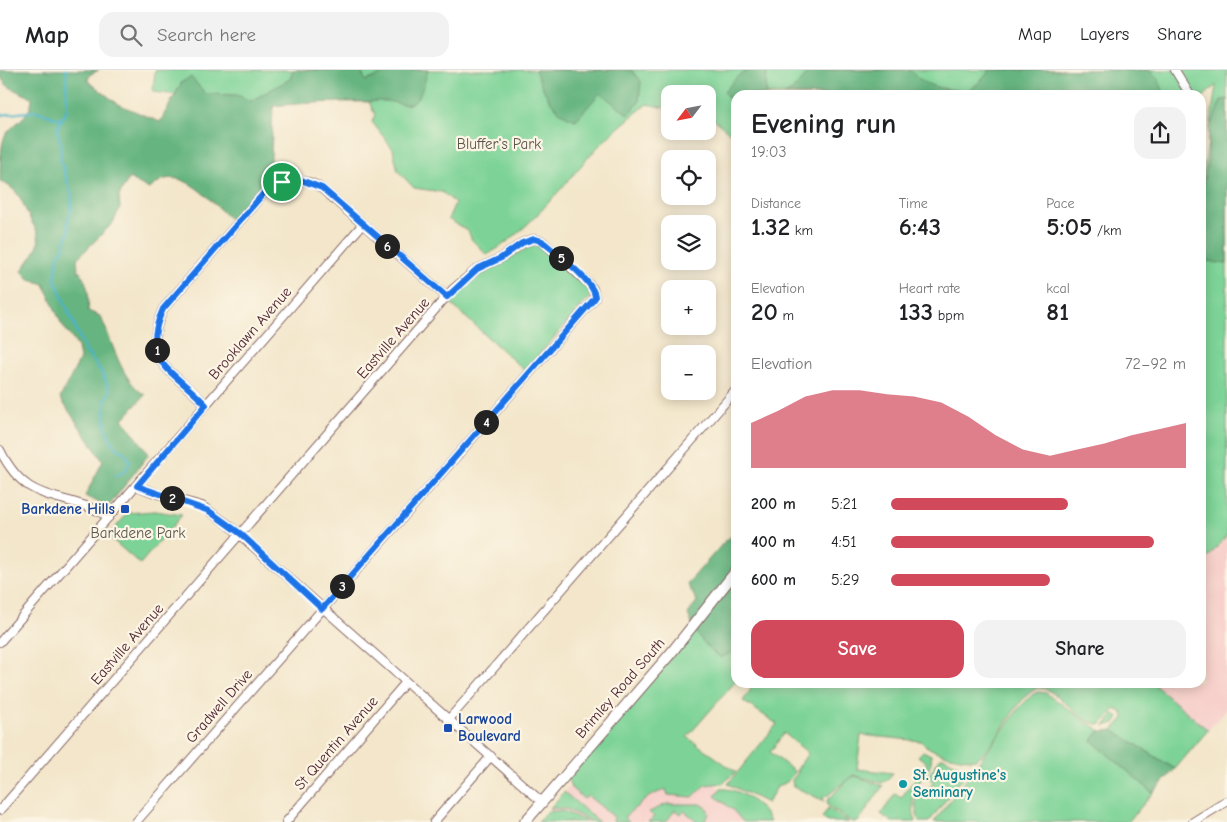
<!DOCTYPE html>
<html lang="en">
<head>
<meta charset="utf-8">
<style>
	body { margin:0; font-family:"Comic Neue",sans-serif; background:#f2f2f2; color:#202124; height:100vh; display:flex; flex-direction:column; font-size:19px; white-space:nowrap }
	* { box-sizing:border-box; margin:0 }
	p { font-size:16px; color:#757577 }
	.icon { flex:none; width:28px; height:28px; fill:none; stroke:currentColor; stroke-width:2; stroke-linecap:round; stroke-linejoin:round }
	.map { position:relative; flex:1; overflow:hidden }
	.sheet { position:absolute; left:731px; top:20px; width:475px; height:598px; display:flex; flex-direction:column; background:#fff; border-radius:15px; box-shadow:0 2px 12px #0003 }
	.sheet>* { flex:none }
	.needle { width:32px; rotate:238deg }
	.fabs { position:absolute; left:661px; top:15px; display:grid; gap:10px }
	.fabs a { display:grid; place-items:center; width:55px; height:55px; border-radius:10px; background:#fff; box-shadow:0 2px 12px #0003; font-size:25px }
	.pin { position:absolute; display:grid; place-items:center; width:42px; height:42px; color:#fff; margin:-21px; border:2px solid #fff; border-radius:50%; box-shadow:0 1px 5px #0007 }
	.km { position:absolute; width:25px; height:25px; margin:-12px; border-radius:50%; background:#222; color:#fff; font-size:14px; line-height:25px; text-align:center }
	.round { display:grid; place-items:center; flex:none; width:52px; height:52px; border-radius:15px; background:#f2f2f2 }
	.head { display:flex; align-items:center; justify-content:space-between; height:85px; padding:0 20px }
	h1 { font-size:28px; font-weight:700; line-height:38px }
	.metrics { display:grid; grid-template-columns:repeat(3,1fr); gap:8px; height:85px; padding:5px 20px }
	.metrics div { display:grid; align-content:center }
	.metrics b { font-size:25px; font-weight:700 }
	.metrics small { font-size:14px; font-weight:400 }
	.metrics p { font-size:14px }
	.chart { height:140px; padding:10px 20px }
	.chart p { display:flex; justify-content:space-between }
	.chart svg { width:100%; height:90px; margin-top:5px; fill:#d1495b; opacity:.7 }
	.button { display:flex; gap:10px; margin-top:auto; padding:10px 20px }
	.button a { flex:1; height:58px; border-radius:15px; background:#d1495b; color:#fff; font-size:20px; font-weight:700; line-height:58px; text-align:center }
	.button a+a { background:#f2f2f2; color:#202124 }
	ul { padding:0 20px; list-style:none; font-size:16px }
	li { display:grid; grid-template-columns:80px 60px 1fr; align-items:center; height:38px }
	li i { height:12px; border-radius:6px; background:#d1495b }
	header { display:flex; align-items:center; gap:30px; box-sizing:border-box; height:70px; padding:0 25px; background:#fff; border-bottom:1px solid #e0e0e0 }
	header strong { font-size:24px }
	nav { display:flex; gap:28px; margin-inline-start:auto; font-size:18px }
	.search { width:350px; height:45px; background:#f2f2f2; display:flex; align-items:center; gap:12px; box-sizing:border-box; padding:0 18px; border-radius:15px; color:#757577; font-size:19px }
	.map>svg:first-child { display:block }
</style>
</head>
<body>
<header>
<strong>Map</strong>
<div class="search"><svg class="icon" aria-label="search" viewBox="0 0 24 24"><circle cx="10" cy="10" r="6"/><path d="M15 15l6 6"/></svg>Search here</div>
<nav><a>Map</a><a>Layers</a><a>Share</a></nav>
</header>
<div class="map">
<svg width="1227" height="752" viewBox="0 0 1227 752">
	<rect width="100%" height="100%" fill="#fcf5e5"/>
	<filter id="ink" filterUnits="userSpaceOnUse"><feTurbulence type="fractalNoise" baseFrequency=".02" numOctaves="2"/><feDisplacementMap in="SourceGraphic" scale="10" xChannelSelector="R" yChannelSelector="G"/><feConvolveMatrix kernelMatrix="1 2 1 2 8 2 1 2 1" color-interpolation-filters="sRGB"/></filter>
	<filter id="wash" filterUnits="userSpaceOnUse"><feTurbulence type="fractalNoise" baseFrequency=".0096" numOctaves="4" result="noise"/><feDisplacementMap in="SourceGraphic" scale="20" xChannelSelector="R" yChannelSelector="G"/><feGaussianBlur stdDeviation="1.12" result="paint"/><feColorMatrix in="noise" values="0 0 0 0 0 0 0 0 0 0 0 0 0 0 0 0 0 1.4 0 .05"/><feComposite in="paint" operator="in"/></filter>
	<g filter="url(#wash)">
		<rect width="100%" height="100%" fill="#f3e6ca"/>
		<g fill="#f7d0cb">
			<polygon points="1227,465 1227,639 1208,660 1152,613 1201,612 1201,496"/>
			<polygon points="674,681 760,752 539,752 572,713"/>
		</g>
		<g fill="#7dd397" stroke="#647961">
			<path d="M155,0H1227V465L1201,496V120L1216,15L1201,29V25H736V68L713,49L708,47V24H670V39L647,34C630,48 612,62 597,78C563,114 531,160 487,185L472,170L468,161L448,149L455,133L442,122L414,118L398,101L393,79L372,52L375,45L369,32L321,31L273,36L153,22Z"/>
			<polygon points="538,176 590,221 591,225 525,301 450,233 477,207 529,177"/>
			<polygon points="155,441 182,445 140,494 108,466 128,443"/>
			<polygon points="736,511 736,611 687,667 736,702 723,713 705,715 693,727 668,725 666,719 650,726 624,747 629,752 613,752 614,747 588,726 584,729 571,718 568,709"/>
			<path d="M745,613H1152L1208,660L1175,699L1113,660L1124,648L1123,643L1115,639L1102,654C1081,658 1057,615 1037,618C1012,631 997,679 975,689C961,690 928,682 921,671L861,665L857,699L893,703L887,710L882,713L853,705L827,726H823L824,731L793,716L792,710L799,701H796L808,683L784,663L770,682L795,702L787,712L777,717L767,733L728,714L777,654L743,631L751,619Z"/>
			<polygon points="1038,622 1046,623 1088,653 1102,661 1098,662 1093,671 1153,723 1128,752 934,752 1020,637 1032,625"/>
			<polygon points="1114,644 1119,647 1115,653 1105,656"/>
			<path d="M923,681L931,685C935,706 903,711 916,752H892L881,744L895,724L901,728L927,693L918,686Z"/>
			<polygon points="943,687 958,695 962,709 929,752 919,752 915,734 916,726 923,728 933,712 928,706 939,689"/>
			<polygon points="855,706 883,716 858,752 852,752 828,736 827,731 848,709"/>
			<path d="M720,719C739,717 762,735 770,752H743L733,740L715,726Z"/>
			<polygon points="564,722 599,752 593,752 566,739 550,738"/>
			<polygon points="667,734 701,734 707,738 709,744 704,752 695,752 696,750 684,741 681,744 675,740 666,752 648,752 654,747 649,742"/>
			<polygon points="828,738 849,752 828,752 822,748"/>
			<polygon points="548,741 563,741 589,752 538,752"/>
		</g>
		<g fill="#66b580" stroke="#586a56">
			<path d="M0,0H99L89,5L88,11L118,34L160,52L182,12L191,7L206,24L237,25L251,31L290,9L293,0H360L366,11L385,3L387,0H428C425,9 422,26 414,32C405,38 394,31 385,31C347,32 310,32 273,36L270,111L255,124L232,151C215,136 188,100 162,110C158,112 153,117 149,119L129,108L119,126L120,138L113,153L77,189L78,200C88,211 90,226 88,241L100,246C113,271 120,310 145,325L123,349L149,384L108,437L85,426L103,391L60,328L80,289L78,277L61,253L44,214L29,209L22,201C26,193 36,183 38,174C40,162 35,159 30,149C21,131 21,121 0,111C0,98 0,80 4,68C12,52 31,49 32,28C18,20 0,18 0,0Z"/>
			<path d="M535,0H631L641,11L639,32L629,45L600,23L576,50C553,44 543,20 535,0Z"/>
			<polygon points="749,0 766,0 767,2 766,23 771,25 736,25 736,37 724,22 739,5"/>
			<path d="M811,0H910C929,20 942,18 967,21L980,12L990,0H1149L1158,8L1163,21L1161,25H784L792,21Z"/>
			<polygon points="1227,29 1227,194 1226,194 1201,190 1201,126 1208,91 1209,60 1221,30"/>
			<path d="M736,463V580L721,588C705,577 694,563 688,544L697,531L687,514L725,471Z"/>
			<polygon points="1113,660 1175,699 1153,723 1092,671 1098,662"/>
		</g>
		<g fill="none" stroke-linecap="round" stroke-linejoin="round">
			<g stroke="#4ab2c8" stroke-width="2.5">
				<polyline points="66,0 67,39 57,59 61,74 60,89 71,122 72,138 68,149 69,162 65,170 64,178 58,185 55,210 85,280 102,303 110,321 105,331 105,356 114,376 125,383 130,392 125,401 115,406"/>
				<polyline points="0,45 37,41 61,50"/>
			</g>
		</g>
	</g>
	<g filter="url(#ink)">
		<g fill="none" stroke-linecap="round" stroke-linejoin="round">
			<g stroke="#856563" stroke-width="10">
				<g id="minor">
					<polyline points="1175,0 1190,25"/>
					<path d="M206,335C175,301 139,294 163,239L264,123C281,109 303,106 321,118L447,227"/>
					<path d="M0,380C29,439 63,419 109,447"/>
					<polyline points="137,416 158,424 202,436 229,455 542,732"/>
					<polyline points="0,572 362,155"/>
					<polyline points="450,648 736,320"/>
					<polyline points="0,740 453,219 477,199 501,188 522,173 534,169 542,171 588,213 593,219 595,228 136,752"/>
					<polyline points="286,752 406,612"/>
					<polyline points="434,752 491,686"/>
					<polyline points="1193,752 1227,731"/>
				</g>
			</g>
			<g stroke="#856563" stroke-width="12">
				<polyline id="tertiary" points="525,752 671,583 736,501"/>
			</g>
			<use href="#minor" stroke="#fff" stroke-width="8"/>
			<use href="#tertiary" stroke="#fff" stroke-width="10"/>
		</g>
	</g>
	<g fill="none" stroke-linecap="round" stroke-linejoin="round" filter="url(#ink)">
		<g stroke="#fff" stroke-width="10">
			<path id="route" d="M301,110L322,118L447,227L477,199L501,188L522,173L534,169L542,171C554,182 596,212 595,228L322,539L241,464L209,441L137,416L206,335C176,301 138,294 163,239L264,123L282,112Z"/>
		</g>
		<use href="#route" stroke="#1a73e8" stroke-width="6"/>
	</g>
	<g fill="#1a4fb4" stroke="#fcf5e5" stroke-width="2">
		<rect x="120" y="434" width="10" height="10" rx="2.5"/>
		<rect x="443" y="653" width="10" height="10" rx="2.5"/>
	</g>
	<circle fill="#0f9aa8" stroke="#fcf5e5" stroke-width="2" cx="903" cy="714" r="5"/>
	<g text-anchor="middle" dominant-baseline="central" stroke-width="4.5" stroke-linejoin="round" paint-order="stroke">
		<g font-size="15" fill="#59554b" stroke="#fcf5e5">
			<text x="499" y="74">Bluffer's Park</text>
			<text x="138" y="463">Barkdene Park</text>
		</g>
		<g font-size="15" fill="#4a1f2b" stroke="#fcf5e5">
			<text transform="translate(250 263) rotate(-49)">Brooklawn Avenue</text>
			<text transform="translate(393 268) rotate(-49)">Eastville Avenue</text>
			<text transform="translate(127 574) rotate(-49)">Eastville Avenue</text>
			<text transform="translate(620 618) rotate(-49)">Brimley Road South</text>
			<text transform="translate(219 636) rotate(-49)">Gradwell Drive</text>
			<text transform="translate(336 673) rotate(-49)">St Quentin Avenue</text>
		</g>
		<g font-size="15" font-weight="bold" fill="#164399" stroke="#fcf5e5" text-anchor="end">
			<text x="115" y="439">Barkdene Hills</text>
			<text x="458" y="649" text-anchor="start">Larwood<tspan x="458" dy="17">Boulevard</tspan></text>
		</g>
		<g font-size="15" font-weight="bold" fill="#0d838f" stroke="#fcf5e5" text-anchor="start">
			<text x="913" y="705">St. Augustine's<tspan x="913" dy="17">Seminary</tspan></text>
		</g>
	</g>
</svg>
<div class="fabs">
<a><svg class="needle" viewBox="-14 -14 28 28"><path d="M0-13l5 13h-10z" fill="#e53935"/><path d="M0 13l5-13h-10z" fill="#757577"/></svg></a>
<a><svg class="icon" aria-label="locate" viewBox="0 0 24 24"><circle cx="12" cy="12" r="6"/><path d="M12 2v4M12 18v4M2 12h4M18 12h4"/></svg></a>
<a><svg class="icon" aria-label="layers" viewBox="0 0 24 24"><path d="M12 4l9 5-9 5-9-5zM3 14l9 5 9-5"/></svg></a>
<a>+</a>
<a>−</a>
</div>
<div class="pin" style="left:282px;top:112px;background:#1e9e55"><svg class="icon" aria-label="arrive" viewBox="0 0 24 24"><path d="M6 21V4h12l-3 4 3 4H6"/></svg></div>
<b class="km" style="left:157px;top:280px">1</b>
<b class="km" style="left:172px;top:428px">2</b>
<b class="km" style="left:342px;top:516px">3</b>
<b class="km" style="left:486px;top:352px">4</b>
<b class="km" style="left:561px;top:188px">5</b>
<b class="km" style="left:387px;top:176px">6</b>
<section class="sheet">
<div class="head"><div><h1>Evening run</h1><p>19:03</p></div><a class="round"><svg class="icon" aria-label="share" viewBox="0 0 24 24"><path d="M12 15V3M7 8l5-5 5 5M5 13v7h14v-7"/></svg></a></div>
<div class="metrics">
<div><p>Distance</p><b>1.32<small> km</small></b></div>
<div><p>Time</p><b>6:43</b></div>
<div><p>Pace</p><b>5:05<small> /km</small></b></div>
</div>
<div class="metrics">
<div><p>Elevation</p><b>20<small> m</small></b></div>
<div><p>Heart rate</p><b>133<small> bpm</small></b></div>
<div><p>kcal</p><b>81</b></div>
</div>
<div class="chart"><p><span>Elevation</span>72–92 m</p>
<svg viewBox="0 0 160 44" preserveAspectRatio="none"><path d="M0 44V22L10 16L20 9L30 6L40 6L50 8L60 9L70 12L80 19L90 28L100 35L110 38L120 35L130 32L140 28L150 25L160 22V44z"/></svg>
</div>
<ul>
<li><b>200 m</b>5:21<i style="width:60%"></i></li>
<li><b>400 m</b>4:51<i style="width:89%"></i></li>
<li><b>600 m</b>5:29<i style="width:54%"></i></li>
</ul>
<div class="button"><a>Save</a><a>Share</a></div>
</section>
</div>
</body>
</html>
